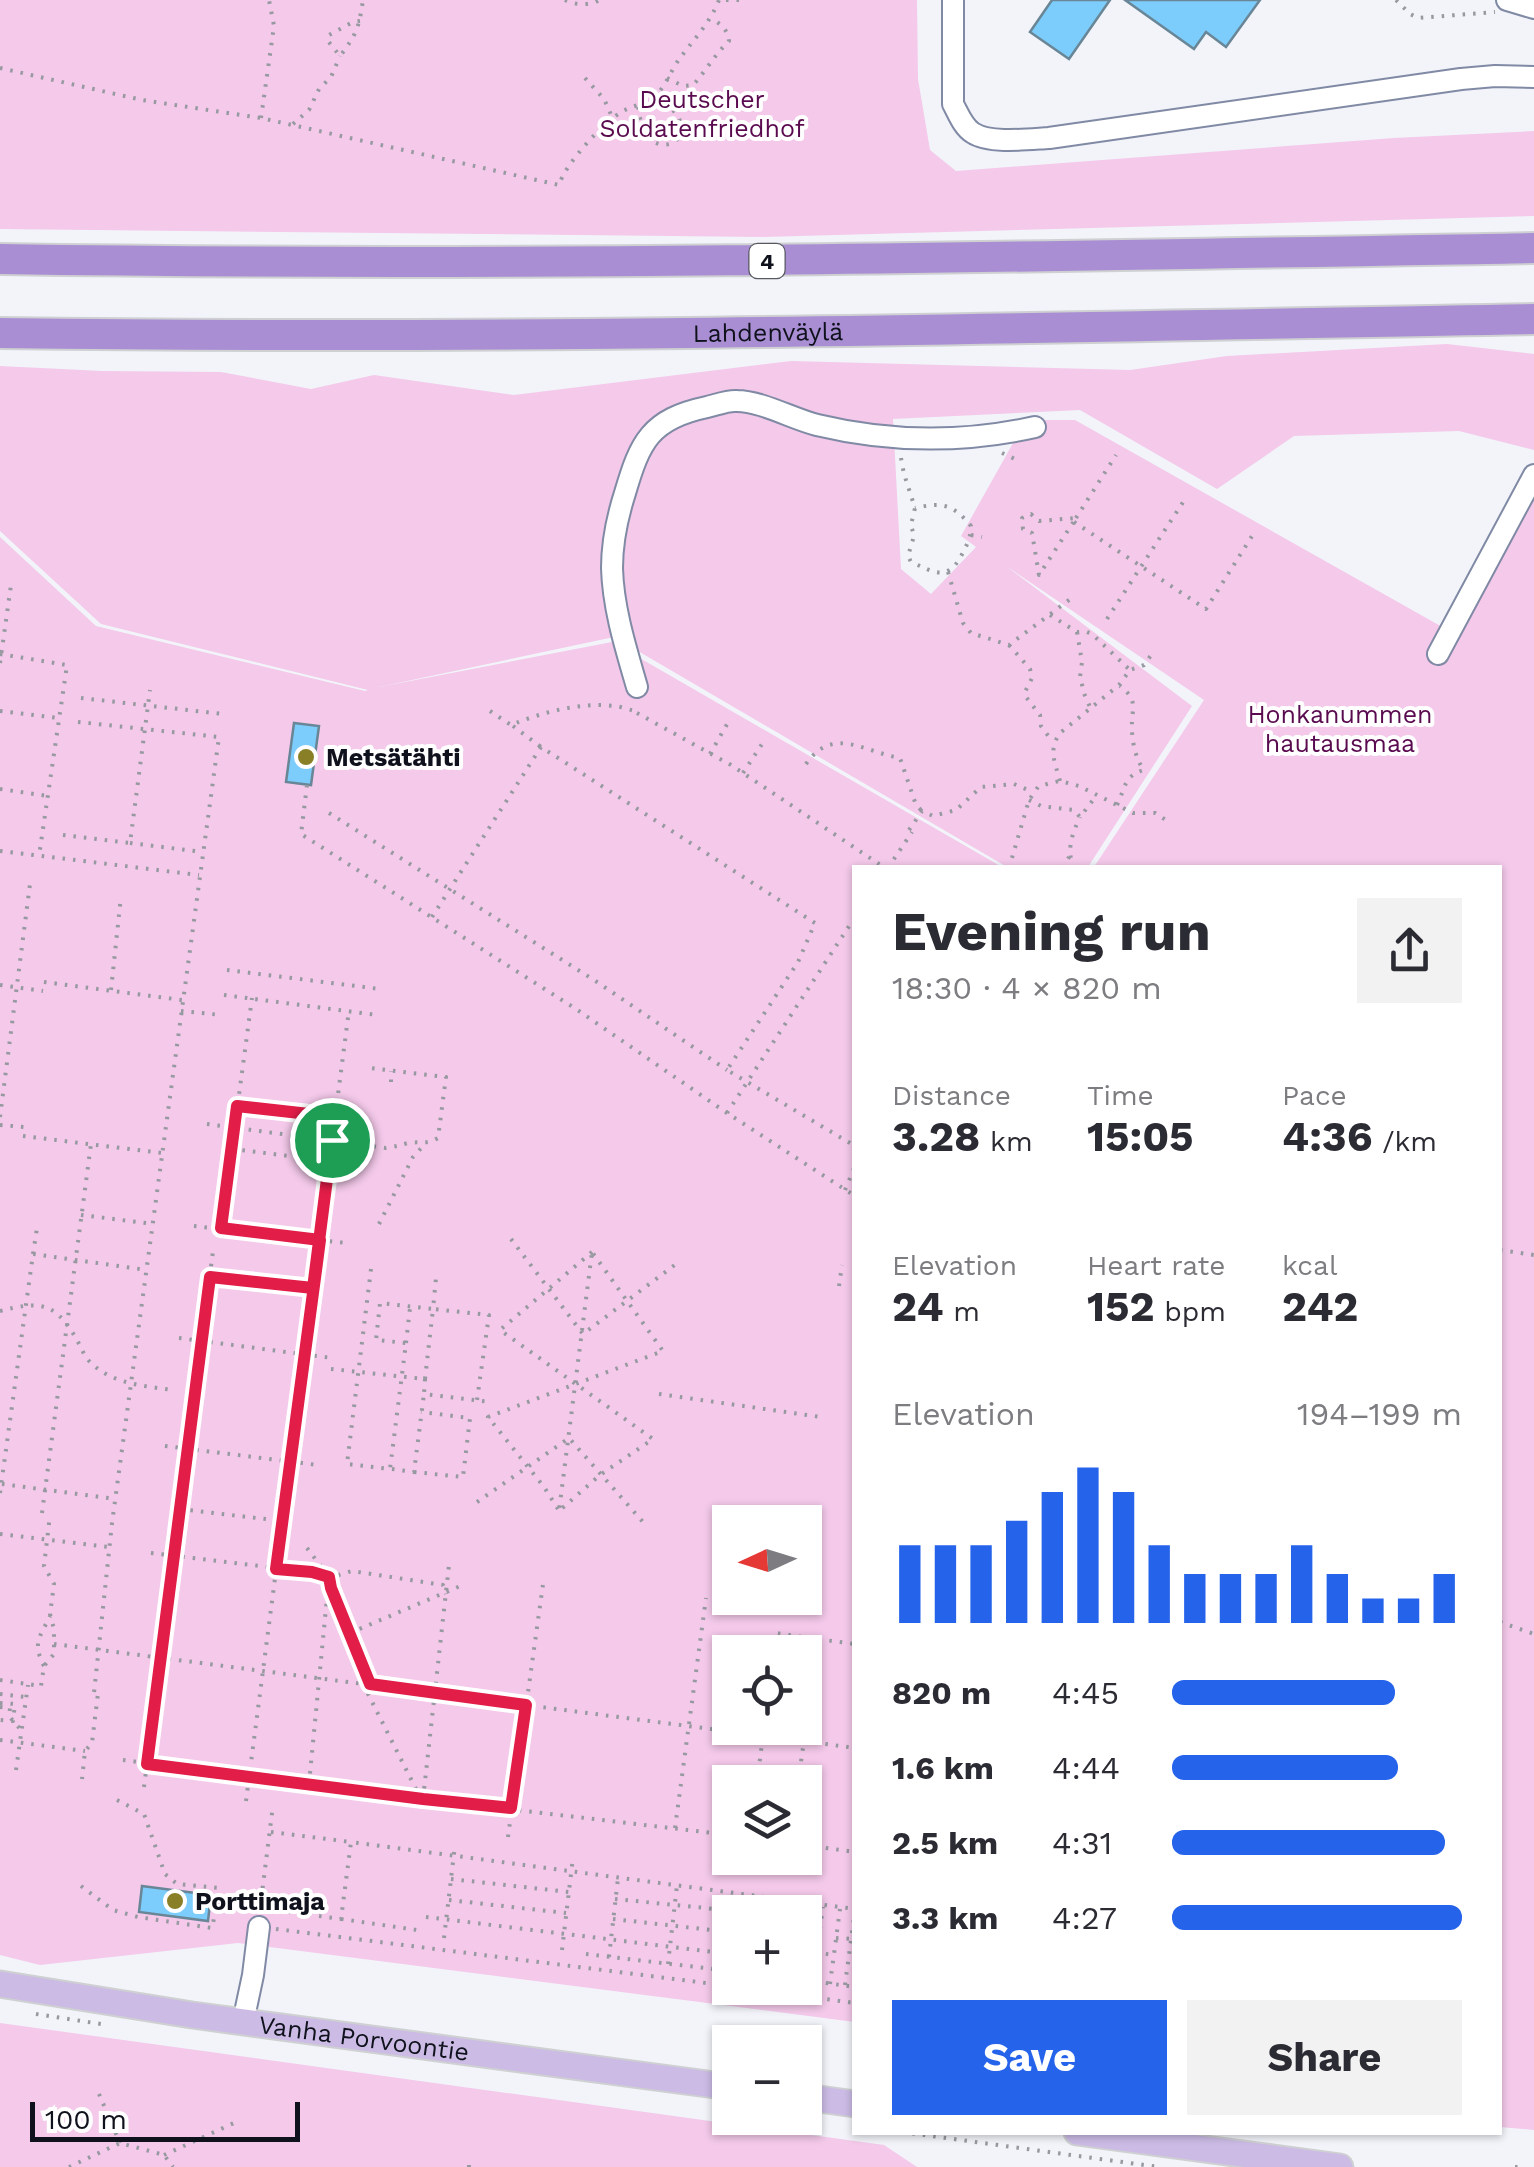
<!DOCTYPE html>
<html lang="en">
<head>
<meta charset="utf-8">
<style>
	body { margin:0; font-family:"Work Sans",sans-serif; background:#f2f2f3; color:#2b2b33; height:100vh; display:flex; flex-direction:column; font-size:38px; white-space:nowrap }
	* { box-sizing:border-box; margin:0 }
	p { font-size:32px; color:#7c7c81 }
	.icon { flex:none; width:55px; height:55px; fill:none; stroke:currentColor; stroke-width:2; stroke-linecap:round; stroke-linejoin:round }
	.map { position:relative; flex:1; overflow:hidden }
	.details { position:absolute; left:852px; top:865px; width:650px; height:1270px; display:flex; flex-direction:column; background:#fff; border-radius:0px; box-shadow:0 2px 8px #0004 }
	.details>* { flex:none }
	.needle { width:65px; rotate:266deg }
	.controls { position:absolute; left:712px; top:1505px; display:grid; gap:20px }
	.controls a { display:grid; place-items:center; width:110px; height:110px; border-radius:0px; background:#fff; box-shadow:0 2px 8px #0004; font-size:50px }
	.scale { position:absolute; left:30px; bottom:25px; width:270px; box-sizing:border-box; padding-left:10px; border:5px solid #0f121c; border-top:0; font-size:28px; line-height:35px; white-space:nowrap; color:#0f121c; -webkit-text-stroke:8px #fff; paint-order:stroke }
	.pin { position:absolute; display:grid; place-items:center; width:85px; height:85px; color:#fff; margin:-42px; border:5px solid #fff; border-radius:50%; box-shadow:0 2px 10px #0007 }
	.round { display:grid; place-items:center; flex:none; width:105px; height:105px; border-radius:0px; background:#f2f2f3 }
	.summary { display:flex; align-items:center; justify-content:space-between; height:170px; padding:0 40px }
	h1 { font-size:55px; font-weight:700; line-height:75px }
	.figures { display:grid; grid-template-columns:repeat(3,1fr); gap:15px; height:170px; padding:10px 40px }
	.figures div { display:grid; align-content:center }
	.figures b { font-size:42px; font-weight:700 }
	.figures small { font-size:28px; font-weight:400 }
	.figures p { font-size:28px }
	.chart { height:280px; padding:20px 40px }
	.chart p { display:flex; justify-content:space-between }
	.chart svg { width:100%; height:180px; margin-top:10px; stroke:#2563eb; stroke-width:6 }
	.button { display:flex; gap:20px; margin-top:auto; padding:20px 40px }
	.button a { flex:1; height:115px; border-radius:0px; background:#2563eb; color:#fff; font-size:40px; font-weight:700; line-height:115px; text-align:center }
	.button a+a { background:#f2f2f3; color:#2b2b33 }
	ul { padding:0 40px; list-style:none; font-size:32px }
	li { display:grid; grid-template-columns:160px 120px 1fr; align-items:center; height:75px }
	li i { height:25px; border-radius:12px; background:#2563eb }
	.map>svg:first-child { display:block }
</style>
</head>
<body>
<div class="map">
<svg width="1534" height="2167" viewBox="0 0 1534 2167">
	<rect width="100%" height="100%" fill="#f2f4fa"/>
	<g fill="#f4c9ea" fill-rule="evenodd">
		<polygon points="0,0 917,0 918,79 930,150 956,171 1394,138 1534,131 1534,216 763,237 0,229"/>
		<path d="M1447,344L1534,354V450L1459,431L1294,436L1217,489L1080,410L893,419L901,569L931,594L976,547L961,536L1026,420H1075L1460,637L1534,498V2130L1500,2127V868L1094,867L1204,700L1006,566L1192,706L1088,867H1007L614,637L379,687L612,642L1002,867L855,868V2022L238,1943L40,1965L0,1955V537L96,626L365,691L368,690L101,624L0,531V366L102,371L221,372L311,389L374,375L514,395L791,361L1130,370L1227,356ZM730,1522H805V1598H730ZM730,1652H805V1728H730ZM730,1782H805V1858H730ZM730,1912H805V1988H730Z"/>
		<polygon points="0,2023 884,2145 917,2167 0,2167"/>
	</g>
	<g fill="#7ccdfc" stroke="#698697" stroke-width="2.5">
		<polygon points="1052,0 1110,0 1069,59 1030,32"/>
		<polygon points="1125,0 1260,0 1226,47 1206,32 1194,49"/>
		<polygon points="294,723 319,726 311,785 286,782"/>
		<polygon points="142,1886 211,1895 208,1921 139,1912"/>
	</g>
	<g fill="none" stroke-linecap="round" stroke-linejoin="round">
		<g stroke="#808aa5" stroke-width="24">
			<g id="minor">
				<path d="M953,0V104C958,113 963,127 973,133C990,144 1030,139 1049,138L1461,79L1495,76L1534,77"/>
				<polyline points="1507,0 1534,8"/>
				<polyline points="1438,654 1534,475"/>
				<path d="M637,687C626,649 613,608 612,568C612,542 617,518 625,493C640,442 650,419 707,407C716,405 728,400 737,401C761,401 793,419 817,425C888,442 963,443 1035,427"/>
				<polyline points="243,2022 253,1975 259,1927"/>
			</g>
		</g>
		<g stroke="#cfd0d2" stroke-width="29">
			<g id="major">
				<path id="s1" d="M0,1984L192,2015L730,2087"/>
				<polyline points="805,2097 855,2104"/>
				<polyline points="1077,2132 1340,2167"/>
			</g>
		</g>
		<g stroke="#cfd0d2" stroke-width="34">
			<g id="highway">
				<path d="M0,259C511,267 1023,257 1534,248"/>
				<path id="s2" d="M0,333C511,340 1023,328 1534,319"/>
			</g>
		</g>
		<g stroke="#9699a0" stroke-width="4" stroke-dasharray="2.5 8" stroke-linecap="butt">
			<path d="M565,0C574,5 590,6 599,0"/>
			<polyline points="726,0 739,0"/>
			<polyline points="1396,0 1410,14 1418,18 1495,12"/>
			<path d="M360,21L353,22L329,35L328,41L340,56C357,34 359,27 363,0"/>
			<path d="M0,68L142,100L261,118L559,185C565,164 605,120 625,110C635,105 645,104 654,97C665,88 671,70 680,58C694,39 710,23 719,0"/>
			<polyline points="585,78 604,99 613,119"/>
			<path d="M667,78L683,86L693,85C706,71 715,54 729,41C728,30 721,24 712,19"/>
			<path d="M638,107C640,117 641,129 648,137C660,151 684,145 681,125C679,111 664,105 659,92"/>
			<polyline points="261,118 274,26 269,0"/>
			<polyline points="293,124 309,110 319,89 331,77 340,56"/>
			<polyline points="1002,453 1015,459"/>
			<path d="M901,458L904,474L915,508L911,525L914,536L908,556L911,562C932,571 946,582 960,558C966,547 971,538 971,526C953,504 942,502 915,508"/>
			<polygon points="1031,514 1039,521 1076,518 1039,575 1032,533 1023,529 1022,518"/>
			<polyline points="1076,518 1116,455"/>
			<polyline points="1074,522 1206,609 1252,536"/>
			<polyline points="971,535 982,537"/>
			<polyline points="948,572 963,623 971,633 1009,645 1073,597"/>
			<polyline points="1050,615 1077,632 1087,632 1092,634 1130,670"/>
			<polyline points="1107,619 1187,496"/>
			<polyline points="1077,632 1082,662 1080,677 1085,696 1091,709"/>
			<polyline points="1009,645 1030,669 1032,678 1025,692 1026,697 1040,715 1041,726 1052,741"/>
			<polyline points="0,654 67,665 39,856"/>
			<polyline points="0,663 11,585"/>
			<polyline points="81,698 223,714"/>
			<polyline points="0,711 59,718"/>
			<path d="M490,711L511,725C543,712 580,702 615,706C623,707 632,711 637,711"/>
			<polyline points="637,713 731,765 885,868"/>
			<polyline points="78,722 219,737 112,1523 94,1693 98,1693 92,1743 85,1751 82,1779"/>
			<polyline points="513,726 541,747"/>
			<polyline points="710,754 730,719"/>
			<path d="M806,764C833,725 864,752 900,758L916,805L922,811"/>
			<polyline points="743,773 764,741"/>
			<path d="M1060,781C1055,762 1048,750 1060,733L1119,685L1130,670L1144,665L1154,651"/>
			<polyline points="307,785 301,834 576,1009 727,1113 855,1196"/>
			<polyline points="0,789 48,796"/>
			<polyline points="1029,800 1041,806 1074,810 1080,817 1097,795"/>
			<path d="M1117,805C1125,789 1124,775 1144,770C1135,759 1131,737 1132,722C1132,714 1135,706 1131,698C1129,693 1123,689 1120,686"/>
			<polyline points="329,813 594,980 727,1070"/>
			<polyline points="909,830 922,811 933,816 956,810 981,787 1014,784 1033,792"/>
			<polyline points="63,835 130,843 150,690"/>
			<polyline points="130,843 203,852"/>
			<polyline points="0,851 199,875"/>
			<polyline points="888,868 912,832"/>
			<polyline points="1009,868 1029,800 1038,787 1050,783 1060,781 1079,786 1133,813 1155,813 1169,822"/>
			<polyline points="1024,868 1032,868"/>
			<polyline points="1063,868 1069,857"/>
			<path d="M1074,868C1066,850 1072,834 1080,817"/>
			<polyline points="432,917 541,747 815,923 798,962 727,1070 855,1146"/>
			<polyline points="227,970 380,989"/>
			<polyline points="44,982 182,1000"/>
			<polyline points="0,985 43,991"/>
			<polyline points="111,990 121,896"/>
			<polyline points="224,995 377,1015"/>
			<polyline points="181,1011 221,1015"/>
			<polyline points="391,1082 391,1071"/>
			<polyline points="237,1106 336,1117"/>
			<polyline points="727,1113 855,917"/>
			<polyline points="0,1117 30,884"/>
			<path d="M207,1124L386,1148C394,1147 400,1145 408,1143C420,1141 427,1145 438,1138L446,1077L370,1068"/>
			<polyline points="0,1125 24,1127"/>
			<polyline points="23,1136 162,1153"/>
			<polyline points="232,1149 330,1161"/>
			<polyline points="845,1190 855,1166"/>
			<polyline points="81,1215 154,1224"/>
			<polyline points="379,1224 413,1157 426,1143"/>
			<polyline points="194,1226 346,1243"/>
			<polyline points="221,1229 252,998"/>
			<polyline points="511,1239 583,1334 676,1264"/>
			<polyline points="1500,1250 1534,1255"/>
			<polyline points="592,1252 500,1330 653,1439 600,1475 559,1511 592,1252"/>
			<polyline points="33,1254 37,1228"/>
			<polyline points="371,1269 347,1464 390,1469 406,1343 376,1340 380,1303 433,1309 436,1278"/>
			<polyline points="210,1277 313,1288"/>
			<polyline points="839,1286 842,1265"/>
			<path d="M0,1311C36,1302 53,1300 74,1335C80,1344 83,1355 90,1362C112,1384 144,1386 173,1390"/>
			<polyline points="179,1338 332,1358"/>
			<polyline points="406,1343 410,1308"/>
			<polyline points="331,1369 425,1379 424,1394 490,1402"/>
			<polyline points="425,1379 433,1309 489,1315 477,1400"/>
			<polyline points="659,1394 821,1417"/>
			<polyline points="165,1446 318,1465"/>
			<polyline points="392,1469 414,1472 424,1394"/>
			<polyline points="414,1472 463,1477 470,1418 421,1412"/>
			<polyline points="2,1484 116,1499"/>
			<polyline points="0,1493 33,1254 147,1270"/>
			<polyline points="477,1502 569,1438 643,1522"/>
			<polyline points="180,1509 282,1521"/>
			<polyline points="558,1509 544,1487 488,1417 663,1351 592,1252"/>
			<polyline points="42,1513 91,1144"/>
			<polyline points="0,1534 109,1547"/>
			<polyline points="307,1548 329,1577 331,1588 370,1685"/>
			<polyline points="151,1553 311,1572 332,1577 352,1571 443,1585 446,1594"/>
			<polyline points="1500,1622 1534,1634"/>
			<polyline points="350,1633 465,1584"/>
			<polyline points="54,1644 804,1741 817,1639 855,1644"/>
			<polyline points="774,1652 776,1633 816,1639"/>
			<path d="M44,1666C32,1643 40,1637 50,1616"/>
			<polyline points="0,1680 41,1686 44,1666 54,1654 54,1629 50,1614 54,1584 44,1566 50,1515"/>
			<polyline points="363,1684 421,1799"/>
			<polyline points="0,1694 25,1697"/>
			<polyline points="0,1703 15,1704 13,1721 0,1720"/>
			<polyline points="0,1707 10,1708 9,1716 21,1730"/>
			<polyline points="0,1740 85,1751"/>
			<polyline points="123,1760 423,1799 730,1835"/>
			<polyline points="16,1770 28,1685"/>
			<polyline points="757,1782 764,1728"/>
			<polyline points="798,1782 804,1741 855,1748"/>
			<polyline points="309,1784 329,1577"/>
			<polyline points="144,1787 213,1251"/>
			<polyline points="423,1799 449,1565"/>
			<polyline points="117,1800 144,1814 165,1874 177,1884 219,1888 217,1904"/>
			<polyline points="246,1801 349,1010"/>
			<polyline points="675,1828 706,1598"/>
			<polyline points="271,1832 351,1842"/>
			<polyline points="508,1837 544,1577"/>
			<polyline points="805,1845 855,1852"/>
			<polyline points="451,1879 569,1892"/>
			<polyline points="81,1886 113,1910 138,1917 212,1928 217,1904 253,1908"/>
			<polyline points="615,1899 735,1911"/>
			<polyline points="449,1900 566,1913"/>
			<polyline points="260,1909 273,1805"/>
			<polyline points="267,1909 341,1919 351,1842 855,1909"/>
			<polyline points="734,1912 737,1893"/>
			<polyline points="777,1912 778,1899"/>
			<polyline points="426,1917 730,1954"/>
			<polyline points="341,1919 424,1931"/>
			<polyline points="613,1919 730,1932"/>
			<polyline points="276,1929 730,1986"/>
			<polyline points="444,1938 455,1845"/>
			<polyline points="836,1938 855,1939"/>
			<polyline points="562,1950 573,1857"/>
			<polyline points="805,1951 834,1955"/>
			<polyline points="586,1954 730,1971"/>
			<polyline points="609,1957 618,1878"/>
			<polyline points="668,1964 677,1885"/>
			<polyline points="727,1971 730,1948"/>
			<polyline points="805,1980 855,1987"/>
			<polyline points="813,1981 823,1907"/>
			<polyline points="830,1984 840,1909"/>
			<polyline points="845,1985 855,1910"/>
			<polyline points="744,1988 855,2003"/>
			<polyline points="36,2014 101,2024"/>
			<polyline points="99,2094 120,2143"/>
			<polyline points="788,2118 801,2119"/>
			<polyline points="902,2132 1159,2167"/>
			<polyline points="164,2155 234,2123"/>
			<polyline points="69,2167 120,2143 164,2155 173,2167"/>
			<polyline points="469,2167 469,2165"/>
			<polyline points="1515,2167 1522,2167"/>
		</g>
		<use href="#minor" stroke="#fff" stroke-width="20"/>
		<use href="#major" stroke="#cbbbe5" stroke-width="25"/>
		<use href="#highway" stroke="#a98ed4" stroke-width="30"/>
	</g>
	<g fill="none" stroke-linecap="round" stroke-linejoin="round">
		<g stroke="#fff" stroke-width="20">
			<polyline id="route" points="332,1140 313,1288 210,1277 147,1764 423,1799 511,1808 526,1705 370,1684 331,1588 329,1577 312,1572 276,1569 317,1263 320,1240 221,1228 237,1106 336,1117 332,1140"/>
		</g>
		<use href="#route" stroke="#e11d48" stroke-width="12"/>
	</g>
	<g fill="#897f26" stroke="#fff" stroke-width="4">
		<circle cx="306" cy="757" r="10"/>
		<circle cx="175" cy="1901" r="10"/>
	</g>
	<g text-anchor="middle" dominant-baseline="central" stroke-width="8" stroke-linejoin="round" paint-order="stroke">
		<rect fill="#fff" stroke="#575960" stroke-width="2.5" x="749.5" y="244" width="35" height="34" rx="8"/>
		<g font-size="22" font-weight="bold" fill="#0f121c">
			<text x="767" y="261">4</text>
		</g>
		<g font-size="25" fill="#5a0b4f" stroke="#fff">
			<text x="702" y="99">Deutscher<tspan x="702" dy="29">Soldatenfriedhof</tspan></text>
			<text x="1340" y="714">Honkanummen<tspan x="1340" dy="29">hautausmaa</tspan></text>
		</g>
		<g font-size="25" fill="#0f121c" stroke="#fff">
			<text stroke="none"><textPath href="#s2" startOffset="768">Lahdenväylä</textPath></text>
			<text stroke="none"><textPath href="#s1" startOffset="368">Vanha Porvoontie</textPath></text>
		</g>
		<g font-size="25" font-weight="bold" fill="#0f121c" stroke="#fff" text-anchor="start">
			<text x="326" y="757">Metsätähti</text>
			<text x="195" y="1901">Porttimaja</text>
		</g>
	</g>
</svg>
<div class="controls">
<a><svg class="needle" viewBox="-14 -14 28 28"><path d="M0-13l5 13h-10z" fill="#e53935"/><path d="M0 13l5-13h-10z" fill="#7c7c81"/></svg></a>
<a><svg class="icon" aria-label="locate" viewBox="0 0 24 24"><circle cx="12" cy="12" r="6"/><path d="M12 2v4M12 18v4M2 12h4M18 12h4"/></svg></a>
<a><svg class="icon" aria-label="layers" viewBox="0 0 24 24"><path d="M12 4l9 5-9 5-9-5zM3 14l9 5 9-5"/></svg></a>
<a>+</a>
<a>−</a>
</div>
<div class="scale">100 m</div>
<div class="pin" style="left:332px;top:1140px;background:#1e9e55"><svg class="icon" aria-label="arrive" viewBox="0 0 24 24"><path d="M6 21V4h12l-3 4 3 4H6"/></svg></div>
<section class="details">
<div class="summary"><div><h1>Evening run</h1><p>18:30 · 4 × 820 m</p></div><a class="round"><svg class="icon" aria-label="share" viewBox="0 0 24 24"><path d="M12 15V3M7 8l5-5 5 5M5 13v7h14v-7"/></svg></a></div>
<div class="figures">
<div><p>Distance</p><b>3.28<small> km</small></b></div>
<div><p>Time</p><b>15:05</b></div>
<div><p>Pace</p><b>4:36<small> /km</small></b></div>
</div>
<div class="figures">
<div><p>Elevation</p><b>24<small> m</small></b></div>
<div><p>Heart rate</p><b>152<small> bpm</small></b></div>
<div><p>kcal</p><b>242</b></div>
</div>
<div class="chart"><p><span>Elevation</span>194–199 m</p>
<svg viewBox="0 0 160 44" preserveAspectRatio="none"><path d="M5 44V25M15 44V25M25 44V25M35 44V19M45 44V12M55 44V6M65 44V12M75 44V25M85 44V32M95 44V32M105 44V32M115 44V25M125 44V32M135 44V38M145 44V38M155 44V32"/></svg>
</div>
<ul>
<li><b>820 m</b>4:45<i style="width:77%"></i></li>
<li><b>1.6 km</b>4:44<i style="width:78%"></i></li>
<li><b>2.5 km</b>4:31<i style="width:94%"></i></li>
<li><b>3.3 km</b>4:27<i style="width:100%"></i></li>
</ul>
<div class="button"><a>Save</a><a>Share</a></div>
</section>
</div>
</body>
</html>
